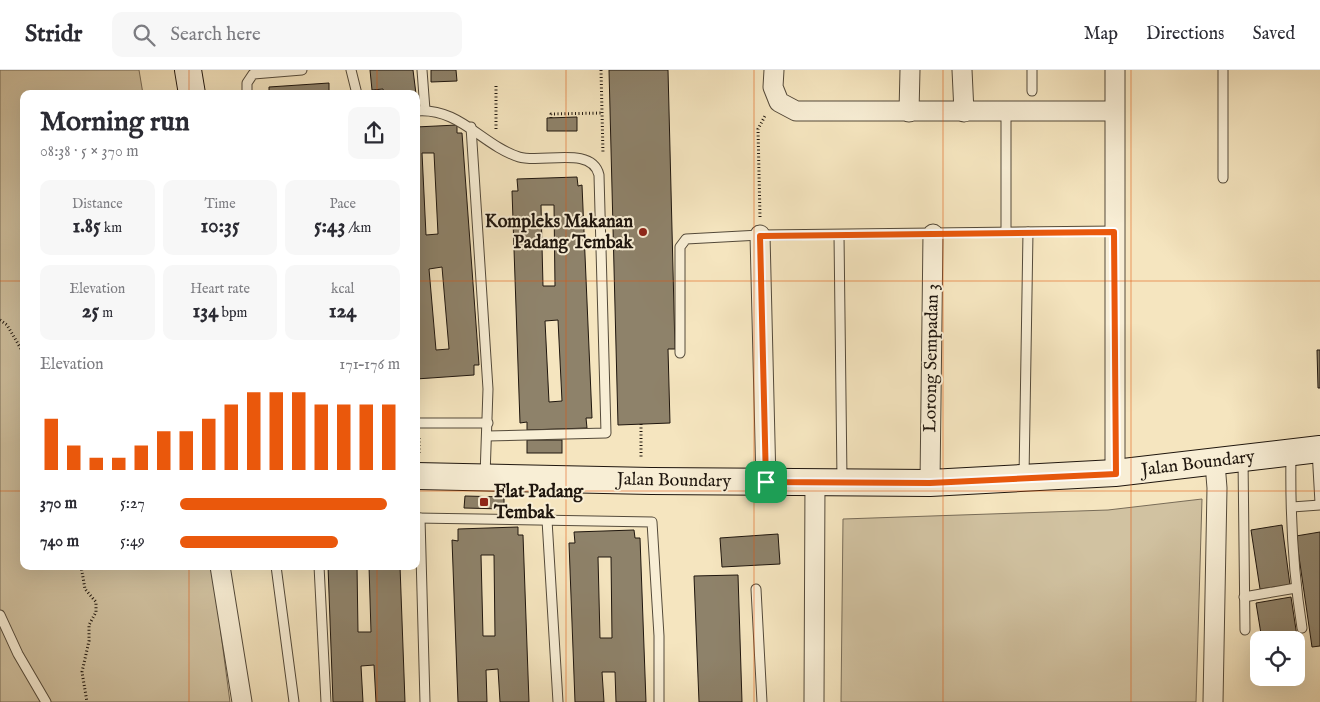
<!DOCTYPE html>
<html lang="en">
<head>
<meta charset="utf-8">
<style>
	body { margin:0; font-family:"IM FELL English",serif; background:#f7f7f7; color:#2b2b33; height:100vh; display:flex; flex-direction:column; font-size:19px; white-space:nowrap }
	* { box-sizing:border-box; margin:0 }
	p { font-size:16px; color:#7c7c81 }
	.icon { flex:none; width:28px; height:28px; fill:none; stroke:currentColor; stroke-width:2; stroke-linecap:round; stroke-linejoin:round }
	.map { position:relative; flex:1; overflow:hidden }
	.sheet { position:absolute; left:20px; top:20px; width:400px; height:480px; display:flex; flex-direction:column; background:#fff; border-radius:10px; box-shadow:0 5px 20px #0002 }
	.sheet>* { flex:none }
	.tools { position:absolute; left:1250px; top:561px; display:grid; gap:10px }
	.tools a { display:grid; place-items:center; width:55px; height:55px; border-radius:10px; background:#fff; box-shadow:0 5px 20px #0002; font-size:25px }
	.pin { position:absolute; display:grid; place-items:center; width:42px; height:42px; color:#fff; margin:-21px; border-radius:10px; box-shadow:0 2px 8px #0006 }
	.round { display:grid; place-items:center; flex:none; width:52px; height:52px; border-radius:10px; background:#f7f7f7 }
	.headline { display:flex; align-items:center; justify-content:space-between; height:85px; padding:0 20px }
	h1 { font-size:28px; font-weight:700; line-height:38px }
	.metrics { display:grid; grid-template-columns:repeat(3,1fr); gap:8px; height:85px; padding:5px 20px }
	.metrics div { display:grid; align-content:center; border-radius:10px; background:#f7f7f7; text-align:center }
	.metrics b { font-size:21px; font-weight:700 }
	.metrics small { font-size:14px; font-weight:400 }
	.metrics p { font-size:14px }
	.chart { height:140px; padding:10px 20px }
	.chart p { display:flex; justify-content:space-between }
	.chart svg { width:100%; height:90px; margin-top:5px; stroke:#ea580c; stroke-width:6 }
	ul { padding:0 20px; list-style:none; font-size:16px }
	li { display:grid; grid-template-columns:80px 60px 1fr; align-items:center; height:38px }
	li i { height:12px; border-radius:6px; background:#ea580c }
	header { display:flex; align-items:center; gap:30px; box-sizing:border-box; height:70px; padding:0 25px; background:#fff; border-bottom:1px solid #e1e1e2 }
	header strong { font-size:24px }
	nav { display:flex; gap:28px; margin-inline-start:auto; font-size:18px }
	.search { width:350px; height:45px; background:#f7f7f7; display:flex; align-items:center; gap:12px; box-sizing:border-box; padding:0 18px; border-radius:10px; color:#7c7c81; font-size:19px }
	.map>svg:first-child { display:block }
</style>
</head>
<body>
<header>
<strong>Stridr</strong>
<div class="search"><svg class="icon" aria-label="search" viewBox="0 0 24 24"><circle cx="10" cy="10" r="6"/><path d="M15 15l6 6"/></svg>Search here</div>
<nav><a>Map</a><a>Directions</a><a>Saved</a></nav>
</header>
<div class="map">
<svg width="1320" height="632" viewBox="0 0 1320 632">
	<rect width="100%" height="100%" fill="#f5e5bf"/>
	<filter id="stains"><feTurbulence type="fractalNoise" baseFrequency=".004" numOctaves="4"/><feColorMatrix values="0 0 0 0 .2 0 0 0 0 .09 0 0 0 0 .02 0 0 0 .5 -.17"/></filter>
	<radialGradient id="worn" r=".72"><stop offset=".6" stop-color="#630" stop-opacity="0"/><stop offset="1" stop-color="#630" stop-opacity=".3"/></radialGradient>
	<g fill="#d1c2a1" stroke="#786c58">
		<polygon points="0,0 139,0 143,24 24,24 24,496 212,496 230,632 0,632"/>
		<polygon points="1202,429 1196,632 841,632 843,449 1108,440"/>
	</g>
	<g fill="#8e826a" stroke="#1f160e" fill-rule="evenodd">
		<polygon points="370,0 413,0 416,24 384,24 383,19 372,20"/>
		<polygon points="431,0 456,0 457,11 431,12"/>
		<polygon points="609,0 668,0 675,279 668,279 670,353 618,355"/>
		<polygon points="329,13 329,22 334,21 334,24 269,24 269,17"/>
		<polygon points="577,47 577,61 547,61 547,48"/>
		<path d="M457,55V63H462L479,295H474V305L416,309V57ZM422,83H434L438,164L426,165ZM442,197L449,279L436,280L429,199Z"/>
		<path d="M577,107L578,116L582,115L592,348H586L587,358L527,360V352L520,353L512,121H518L517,109ZM541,135H554L555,216H543ZM558,250L562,331L549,332L545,251Z"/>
		<polygon points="1317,280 1320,280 1320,318 1318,318"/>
		<rect x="527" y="370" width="35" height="13"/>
		<polygon points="465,426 504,427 504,439 464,438"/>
		<polygon points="1282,455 1290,515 1260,519 1251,460"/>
		<path d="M518,457V465H523L529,632H500L498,599L486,600L487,632H458L452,470L458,471V459ZM481,485H494L495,566H483Z"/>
		<path d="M634,460L635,468H640L646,632H616L615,602H602L604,632H575L569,473H575L574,462ZM598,487H611L612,568H600Z"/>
		<polygon points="1320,462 1320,576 1312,577 1296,466"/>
		<polygon points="778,464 780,494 722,497 720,468"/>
		<polygon points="328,496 357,496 358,562 371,562 369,496 400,496 405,632 376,632 374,595 361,596 363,632 333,632"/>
		<polygon points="738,505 742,632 699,632 694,506"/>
		<polygon points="1291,527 1300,586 1296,586 1296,570 1262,570 1256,533"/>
	</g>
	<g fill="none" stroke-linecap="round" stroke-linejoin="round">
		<g stroke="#544a3a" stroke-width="11">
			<g id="lane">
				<polyline points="351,0 357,24"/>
				<polyline points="422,0 425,40"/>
				<polyline points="1032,21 1032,0"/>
				<polyline points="247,24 247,13 253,4 302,0"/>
				<path d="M416,41C459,37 482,75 519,87C541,94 592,75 599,105L606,363L487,366"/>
				<polyline points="471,57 488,319 485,406"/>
				<polyline points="1223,108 1223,0"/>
				<polyline points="1006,162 1006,41"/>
				<polyline points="839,165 842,409"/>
				<polyline points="680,283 680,177 686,169 760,165 1115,161"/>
				<polyline points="416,353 488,353"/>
				<polyline points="1317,380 1320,433"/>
				<path d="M1291,384C1290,442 1293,501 1302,558"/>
				<polyline points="1243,389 1245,560"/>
				<polyline points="1024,407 1028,162"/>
				<polyline points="1292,437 1320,435"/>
				<polyline points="416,448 652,452 659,566 659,632"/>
				<polyline points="420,448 425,632"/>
				<polyline points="547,450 558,632"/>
				<polyline points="276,496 294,632"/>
				<polyline points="319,496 326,632"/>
				<polyline points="756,519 762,632"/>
				<polyline points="1244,527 1296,518"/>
				<polyline points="0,545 18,584 46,632"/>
			</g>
		</g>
		<g stroke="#544a3a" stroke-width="21">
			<g id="street">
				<polyline points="774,0 773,17 779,32 796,41 1114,41"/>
				<polyline points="962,0 964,42"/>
				<polyline points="1115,0 1115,403"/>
				<polyline points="909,42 910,0"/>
				<polyline points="760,165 766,412"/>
				<polyline points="930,413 933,164"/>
				<polyline points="220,496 242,632"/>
				<polyline points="814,632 815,412"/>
				<polyline points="1213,632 1217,418 1215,393"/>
			</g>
		</g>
		<g stroke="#1f160e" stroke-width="28">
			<g id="secondary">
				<polyline points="188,0 192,24"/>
				<polyline points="416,406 651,411 930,413 1115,403 1320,379"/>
			</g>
		</g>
		<g stroke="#1f160e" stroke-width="3" stroke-dasharray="1 2.5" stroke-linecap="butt">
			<polyline points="601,0 603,84"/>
			<polyline points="551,48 551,44 603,43"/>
			<polyline points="496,59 496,14"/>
			<polyline points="760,147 758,59 765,46"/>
			<polyline points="0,250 7,255 24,284"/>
			<polyline points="641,354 641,389"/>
			<polyline points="419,368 419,384"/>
			<polyline points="81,496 85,519 96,532 96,542 89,555 89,571 82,602 87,632"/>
		</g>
		<use href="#lane" stroke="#f8eed5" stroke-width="9"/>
		<use href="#street" stroke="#f8eed5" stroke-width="19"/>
		<use href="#secondary" stroke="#f8eed5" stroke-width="26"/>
	</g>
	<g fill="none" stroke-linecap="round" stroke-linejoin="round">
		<g stroke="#fff" stroke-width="10">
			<polygon id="route" points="1114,162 1116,404 930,413 766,412 760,166"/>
		</g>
		<use href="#route" stroke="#ea580c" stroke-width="6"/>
	</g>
	<path fill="none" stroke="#de560c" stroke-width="1" stroke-opacity="0.55" d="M189,0V24M377,0V24M566,0V632M754,0V632M943,0V632M1131,0V632M0,211H24M416,211H1320M0,421H24M416,421H1320M189,496V632M377,496V632"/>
	<g fill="#8f2418" stroke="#f8eed5" stroke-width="2">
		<circle cx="643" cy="162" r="5"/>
		<rect x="479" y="427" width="10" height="10" rx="2.5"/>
	</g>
	<g text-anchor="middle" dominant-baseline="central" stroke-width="4" stroke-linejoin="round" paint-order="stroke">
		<g font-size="18" font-weight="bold" fill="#1f160e" stroke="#f8eed5" text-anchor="end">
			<text x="633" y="152">Kompleks Makanan<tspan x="633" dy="21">Padang Tembak</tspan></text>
			<text x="494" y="422" text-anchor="start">Flat Padang<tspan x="494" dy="21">Tembak</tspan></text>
		</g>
		<g font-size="18" fill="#1f160e" stroke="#f8eed5">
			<text transform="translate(932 288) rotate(-89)">Lorong Sempadan 3</text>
			<text transform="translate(1198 394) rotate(-7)">Jalan Boundary</text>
			<text transform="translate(674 411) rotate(1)">Jalan Boundary</text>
		</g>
	</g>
	<rect width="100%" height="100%" filter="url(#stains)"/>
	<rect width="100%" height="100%" fill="url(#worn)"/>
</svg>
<div class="tools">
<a><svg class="icon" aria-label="locate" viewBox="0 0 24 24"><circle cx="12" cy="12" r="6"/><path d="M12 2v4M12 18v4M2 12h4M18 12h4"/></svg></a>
</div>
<div class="pin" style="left:766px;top:412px;background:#1e9e55"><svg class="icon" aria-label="arrive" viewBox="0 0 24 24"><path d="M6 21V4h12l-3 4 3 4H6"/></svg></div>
<section class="sheet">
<div class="headline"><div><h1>Morning run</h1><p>08:38 · 5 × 370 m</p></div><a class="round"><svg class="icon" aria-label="share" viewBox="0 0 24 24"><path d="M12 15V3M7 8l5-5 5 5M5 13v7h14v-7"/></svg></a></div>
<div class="metrics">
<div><p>Distance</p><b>1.85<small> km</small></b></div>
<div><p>Time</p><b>10:35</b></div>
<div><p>Pace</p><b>5:43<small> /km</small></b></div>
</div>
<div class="metrics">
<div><p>Elevation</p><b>25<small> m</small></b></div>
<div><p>Heart rate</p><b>134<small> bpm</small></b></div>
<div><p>kcal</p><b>124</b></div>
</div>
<div class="chart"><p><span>Elevation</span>171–176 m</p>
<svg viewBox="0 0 160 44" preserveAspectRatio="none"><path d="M5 44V19M15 44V32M25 44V38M35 44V38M45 44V32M55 44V25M65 44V25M75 44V19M85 44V12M95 44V6M105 44V6M115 44V6M125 44V12M135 44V12M145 44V12M155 44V12"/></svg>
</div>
<ul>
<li><b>370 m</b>5:27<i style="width:94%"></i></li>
<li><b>740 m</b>5:49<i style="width:72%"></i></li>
</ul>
</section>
</div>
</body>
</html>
